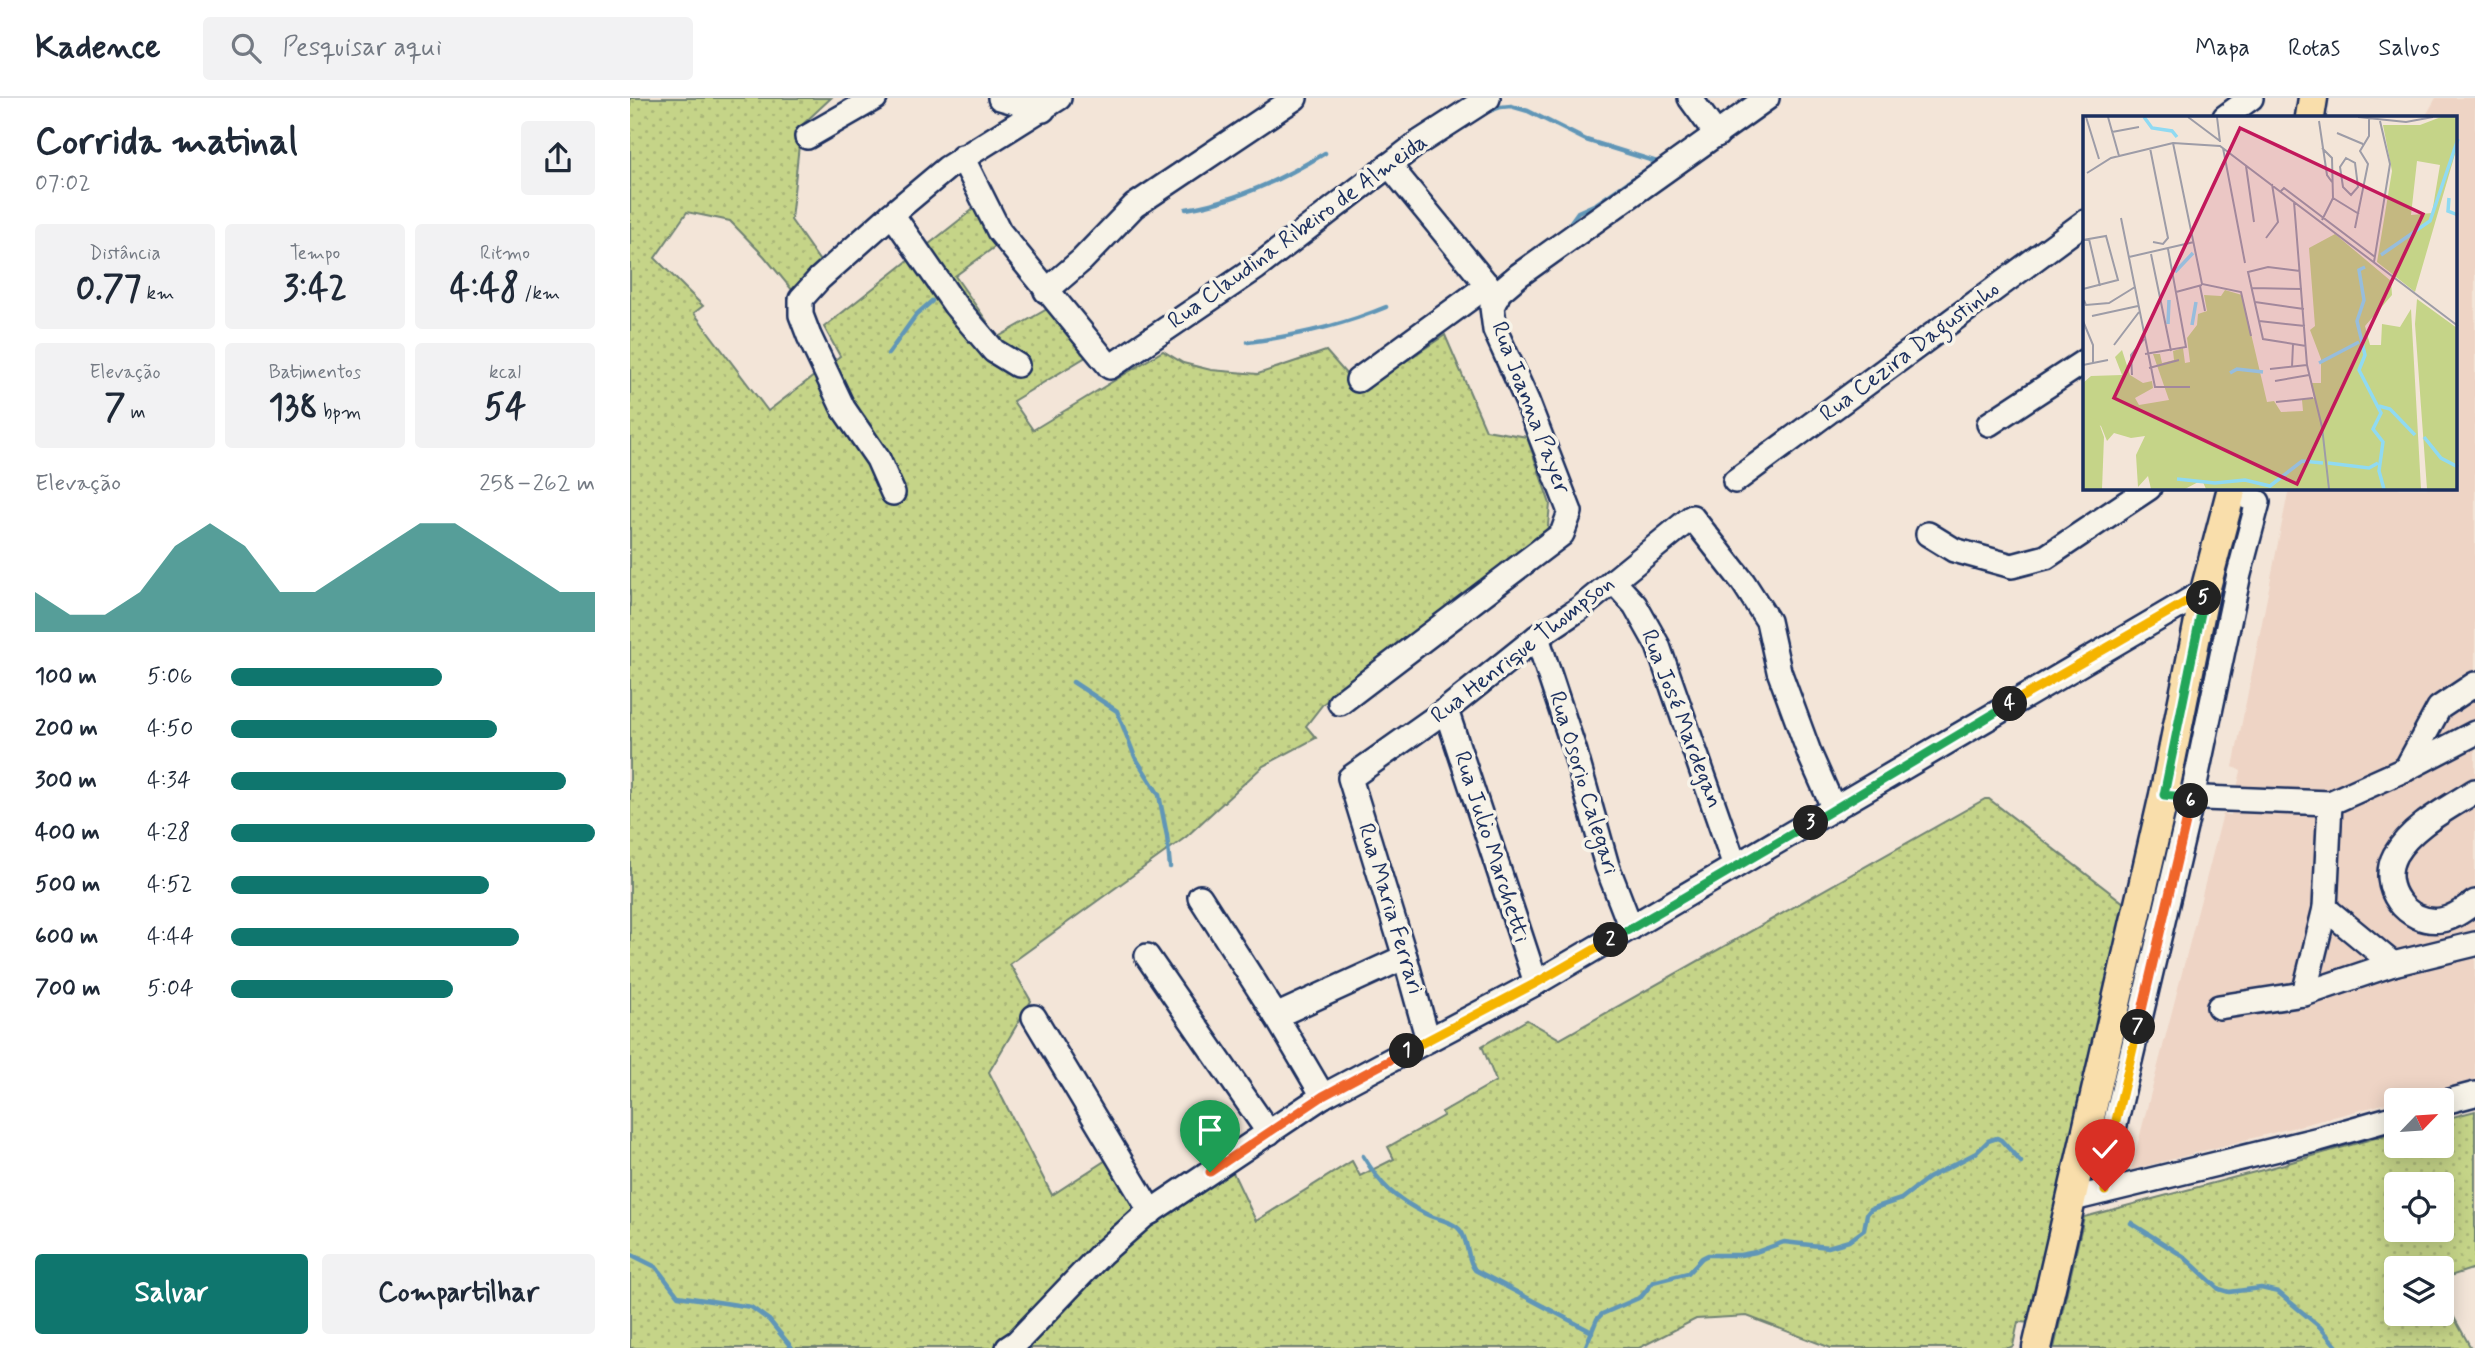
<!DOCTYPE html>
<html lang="pt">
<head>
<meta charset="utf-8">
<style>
	body { margin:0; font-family:Mynerve,sans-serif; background:#f2f2f3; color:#1f2937; height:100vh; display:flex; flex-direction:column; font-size:26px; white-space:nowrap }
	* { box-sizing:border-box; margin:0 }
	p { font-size:23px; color:#747a83 }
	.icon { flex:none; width:38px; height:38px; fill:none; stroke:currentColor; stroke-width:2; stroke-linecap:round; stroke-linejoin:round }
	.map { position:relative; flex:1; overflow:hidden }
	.side { display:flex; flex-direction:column; background:#fff; width:630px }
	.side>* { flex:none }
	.needle { width:46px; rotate:65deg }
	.buttons { position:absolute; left:1754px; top:990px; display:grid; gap:14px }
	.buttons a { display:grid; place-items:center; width:70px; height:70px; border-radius:7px; background:#fff; box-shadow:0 4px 18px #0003; font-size:35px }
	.pin { position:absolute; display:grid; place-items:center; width:60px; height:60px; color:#fff; margin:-72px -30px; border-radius:50% 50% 50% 0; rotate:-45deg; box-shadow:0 0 7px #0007 }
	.pin .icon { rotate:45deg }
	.km { position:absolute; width:35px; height:35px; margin:-18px; border-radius:50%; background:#222; color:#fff; font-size:19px; line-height:35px; text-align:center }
	.round { display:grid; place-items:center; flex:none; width:74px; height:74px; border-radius:7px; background:#f2f2f3 }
	.summary { display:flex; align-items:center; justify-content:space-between; height:119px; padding:0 35px }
	h1 { font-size:38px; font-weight:700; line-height:52px }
	.stats { display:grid; grid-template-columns:repeat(3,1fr); gap:10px; height:119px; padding:7px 35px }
	.stats div { display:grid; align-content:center; border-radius:7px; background:#f2f2f3; text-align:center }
	.stats b { font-size:35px; font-weight:700 }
	.stats small { font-size:19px; font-weight:400 }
	.stats p { font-size:19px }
	.chart { height:196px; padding:14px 35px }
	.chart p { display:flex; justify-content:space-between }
	.chart svg { width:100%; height:126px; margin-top:7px; fill:#0f766e; opacity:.7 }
	.cta { display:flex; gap:14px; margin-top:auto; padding:14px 35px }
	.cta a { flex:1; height:80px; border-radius:7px; background:#0f766e; color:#fff; font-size:28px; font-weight:700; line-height:80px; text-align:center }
	.cta a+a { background:#f2f2f3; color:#1f2937 }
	ul { padding:0 35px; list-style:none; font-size:23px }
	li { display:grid; grid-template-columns:112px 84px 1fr; align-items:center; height:52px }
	li i { height:18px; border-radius:9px; background:#0f766e }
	header { display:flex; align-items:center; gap:42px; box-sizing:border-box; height:98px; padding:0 35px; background:#fff; border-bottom:2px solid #e0e1e3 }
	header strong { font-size:33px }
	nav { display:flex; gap:38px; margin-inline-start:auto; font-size:24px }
	.search { width:490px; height:63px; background:#f2f2f3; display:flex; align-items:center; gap:18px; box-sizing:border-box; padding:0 24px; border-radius:7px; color:#747a83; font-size:26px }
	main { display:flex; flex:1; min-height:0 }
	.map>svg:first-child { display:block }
</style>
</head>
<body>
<header>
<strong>Kadence</strong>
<div class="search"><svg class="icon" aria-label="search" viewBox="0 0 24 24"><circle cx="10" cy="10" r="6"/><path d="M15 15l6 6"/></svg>Pesquisar aqui</div>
<nav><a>Mapa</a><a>Rotas</a><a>Salvos</a></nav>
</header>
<main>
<section class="side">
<div class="summary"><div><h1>Corrida matinal</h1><p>07:02</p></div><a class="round"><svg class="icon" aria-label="share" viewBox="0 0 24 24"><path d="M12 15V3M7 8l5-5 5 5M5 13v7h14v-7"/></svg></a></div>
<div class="stats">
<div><p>Distância</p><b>0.77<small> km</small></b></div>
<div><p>Tempo</p><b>3:42</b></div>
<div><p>Ritmo</p><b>4:48<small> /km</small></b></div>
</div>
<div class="stats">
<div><p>Elevação</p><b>7<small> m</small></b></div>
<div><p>Batimentos</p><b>138<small> bpm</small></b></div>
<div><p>kcal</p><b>54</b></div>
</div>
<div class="chart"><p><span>Elevação</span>258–262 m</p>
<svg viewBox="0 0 160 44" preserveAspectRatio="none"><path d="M0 44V30L10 38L20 38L30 30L40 14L50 6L60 14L70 30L80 30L90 22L100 14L110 6L120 6L130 14L140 22L150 30L160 30V44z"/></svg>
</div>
<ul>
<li><b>100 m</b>5:06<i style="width:58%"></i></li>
<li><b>200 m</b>4:50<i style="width:73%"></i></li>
<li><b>300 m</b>4:34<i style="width:92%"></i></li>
<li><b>400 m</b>4:28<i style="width:100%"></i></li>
<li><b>500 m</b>4:52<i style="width:71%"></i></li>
<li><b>600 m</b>4:44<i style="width:79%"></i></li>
<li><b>700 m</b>5:04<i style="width:61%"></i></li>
</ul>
<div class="cta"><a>Salvar</a><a>Compartilhar</a></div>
</section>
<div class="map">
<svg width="1845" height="1250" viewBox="0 0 1845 1250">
	<defs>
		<pattern id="green-dots" width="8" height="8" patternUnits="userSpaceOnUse" patternTransform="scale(1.75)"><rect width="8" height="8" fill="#c5d488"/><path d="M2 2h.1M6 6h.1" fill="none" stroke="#a9b678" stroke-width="1.8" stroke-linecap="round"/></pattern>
	</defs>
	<rect width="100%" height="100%" fill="#f3e5d8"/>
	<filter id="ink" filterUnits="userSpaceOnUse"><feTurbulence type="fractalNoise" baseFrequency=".0143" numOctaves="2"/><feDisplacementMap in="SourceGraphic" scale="14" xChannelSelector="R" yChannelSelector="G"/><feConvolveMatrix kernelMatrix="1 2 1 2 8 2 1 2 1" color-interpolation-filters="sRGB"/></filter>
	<g filter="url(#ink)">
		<polygon fill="#eed4c5" points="1806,0 1845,0 1845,982 1501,1072 1593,716 1601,717 1604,702 1611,673 1603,669 1659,390 1826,390 1826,19 1795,19"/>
		<g fill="url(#green-dots)" stroke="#708273" stroke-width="2" fill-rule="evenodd">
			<polygon points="0,0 201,0 171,28 161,122 194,169 162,192 134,158 100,123 57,114 25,160 73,208 64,215 138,313 210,258 194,229 351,105 370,145 325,178 368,239 419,210 464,254 383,303 403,332 533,253 553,265 581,272 628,276 696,253 731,293 815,237 856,332 897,339 920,406 916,448 795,525 693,606 676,628 686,640 633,668 556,739 380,866 401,903 359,974 422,1097 484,1057 524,1123 599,1066 626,1123 722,1063 730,1078 764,1061 758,1049 813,1018 812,1014 866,983 852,948 897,922 930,941 1355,701 1359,701 1499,809 1404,1225 1388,1224 1383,1248 1379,1250 1201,1250 1117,1218 1066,1221 1009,1250 0,1250"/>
			<path d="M1845,1013V1170L1811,1181V1171H1766V1216H1811V1196L1841,1250H1424L1454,1119L1644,1069L1766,1034V1048H1811V1022ZM1766,1087H1811V1132H1766Z"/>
		</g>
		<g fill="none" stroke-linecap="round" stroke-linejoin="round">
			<g stroke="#6196b7" stroke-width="4.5">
				<polyline points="854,15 871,9 881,8 898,13 956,42 1027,64"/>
				<path d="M556,111C605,103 653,81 695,55"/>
				<polyline points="935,132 948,114 966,106 1027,64"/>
				<path d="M618,244C666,238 711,228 756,209"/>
				<polyline points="258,256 286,217 302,203"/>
				<polyline points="443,584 487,613 505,659 529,697 537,738 540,769"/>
				<path d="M733,1058C752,1089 763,1099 796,1116C805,1121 823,1123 830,1132C839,1143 836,1160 845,1172L962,1234"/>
				<polyline points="1501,1125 1553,1158 1589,1191 1599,1194 1631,1190 1648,1194 1690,1229 1708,1250"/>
				<polyline points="0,1156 26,1169 48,1198 121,1209 139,1222 162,1250"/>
				<polyline points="955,1250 967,1221 972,1216 1011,1199 1023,1184 1058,1175 1072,1160 1078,1157 1110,1157 1126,1154 1154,1144 1198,1149 1219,1143 1234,1132 1237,1116 1241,1111 1271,1101 1298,1080 1346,1055 1358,1043 1367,1040 1371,1042 1391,1064"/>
			</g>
			<g stroke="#1b2f5e" stroke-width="28">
				<g id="minor">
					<polyline points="370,0 413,12"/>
					<polyline points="1060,0 1087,37"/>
					<polyline points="1595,19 1621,0"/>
					<polyline points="177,39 245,0"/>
					<polyline points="332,59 369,133 480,269 626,170 788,45 858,0"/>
					<polyline points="759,67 867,199"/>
					<polyline points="262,116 325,207 364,253 387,267"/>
					<polyline points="416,193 452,162 504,108 665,0"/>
					<polyline points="728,282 858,187"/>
					<polyline points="1359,326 1455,263"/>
					<polyline points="1105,383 1455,124"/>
					<polyline points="263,395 248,361 213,310 179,238 171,217 171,201 189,181 262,116 317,70 429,0"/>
					<polyline points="1298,436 1324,452 1382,468 1416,459 1519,390"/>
					<polyline points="983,483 1005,507 1028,548 1105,768"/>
					<polyline points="907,539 945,654 977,768 1001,830"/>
					<polyline points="710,605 932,436 940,414 897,303 865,232 862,209 869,194 889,177 1137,0"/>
					<polyline points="816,612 906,885"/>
					<polyline points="1776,671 1809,610 1845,586"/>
					<path d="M1845,693C1817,711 1782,728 1765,757C1748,789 1777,827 1811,822C1824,820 1835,811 1845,804"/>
					<polyline points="1549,699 1700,705"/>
					<polyline points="570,799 646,918 693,998"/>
					<polyline points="1695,810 1763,866"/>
					<polyline points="517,858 639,1035"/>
					<polyline points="1674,896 1695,810 1700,705 1776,671 1845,635"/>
					<polyline points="1589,909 1674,896 1763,866 1845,846"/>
					<polyline points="646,918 775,859"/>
					<polyline points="404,919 521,1114"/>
					<polyline points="798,942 775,859 720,680 816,612 907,539 949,511 1062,419 1113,484 1138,523 1149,573 1180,657 1204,711"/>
					<polyline points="1811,1005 1845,996"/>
					<polyline points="1475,1093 1479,1052 1562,700 1609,476 1628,404 1601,392"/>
					<polyline points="1443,1101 1689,1041 1766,1019"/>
					<polyline points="378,1250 387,1244 471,1156 514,1118 693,998 906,885 1575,493"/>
				</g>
			</g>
			<g stroke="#1b2f5e" stroke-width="33">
				<g id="major">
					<polyline points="1680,19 1683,0"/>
					<polyline points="1407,1250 1534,697 1575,493 1602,390"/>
				</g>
			</g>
			<use href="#minor" stroke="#f7f3e8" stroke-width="23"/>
			<use href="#major" stroke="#f9deab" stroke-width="28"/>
		</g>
	</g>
	<g fill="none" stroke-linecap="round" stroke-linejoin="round" filter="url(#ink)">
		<g stroke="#fff" stroke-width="14">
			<polyline id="split-1" points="580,1074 693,998 777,953"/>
		</g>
		<g stroke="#fff" stroke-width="14">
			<polyline id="split-2" points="777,953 906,885 981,842"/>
		</g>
		<g stroke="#fff" stroke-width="14">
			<polyline id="split-3" points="981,842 1181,725"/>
		</g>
		<g stroke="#fff" stroke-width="14">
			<polyline id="split-4" points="1181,725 1380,606"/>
		</g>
		<g stroke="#fff" stroke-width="14">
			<polyline id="split-5" points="1380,606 1575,493 1574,500"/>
		</g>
		<g stroke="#fff" stroke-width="14">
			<polyline id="split-6" points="1561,703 1562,700 1534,697 1574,500"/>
		</g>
		<g stroke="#fff" stroke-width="14">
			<polyline id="split-7" points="1508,929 1561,703"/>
		</g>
		<g stroke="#fff" stroke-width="14">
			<polyline id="split-8" points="1475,1093 1479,1052 1508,929"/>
		</g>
		<use href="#split-1" stroke="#f0652b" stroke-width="9"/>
		<use href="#split-2" stroke="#f5b400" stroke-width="9"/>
		<use href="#split-3" stroke="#22a559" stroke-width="9"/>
		<use href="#split-4" stroke="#22a559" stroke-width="9"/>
		<use href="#split-5" stroke="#f5b400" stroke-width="9"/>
		<use href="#split-6" stroke="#22a559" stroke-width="9"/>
		<use href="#split-7" stroke="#f0652b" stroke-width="9"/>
		<use href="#split-8" stroke="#f5b400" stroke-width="9"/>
	</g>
	<g text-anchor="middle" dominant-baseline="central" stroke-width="7" stroke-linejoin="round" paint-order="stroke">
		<g font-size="23" fill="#1b2f5e" stroke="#f7f3e8">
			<text transform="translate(668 134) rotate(-36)">Rua Claudina Ribeiro de Almeida</text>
			<text transform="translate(1280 254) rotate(-37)">Rua Cezira Dagustinho</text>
			<text transform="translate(900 310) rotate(69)">Rua Joanna Payer</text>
			<text transform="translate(893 552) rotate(-38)">Rua Henrique Thompson</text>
			<text transform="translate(1051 621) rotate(69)">Rua José Mardegan</text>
			<text transform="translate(953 685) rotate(73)">Rua Osorio Calegari</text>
			<text transform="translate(861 749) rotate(72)">Rua Julio Marchetti</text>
			<text transform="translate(760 811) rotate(73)">Rua Maria Ferrari</text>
		</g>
	</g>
	<g transform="translate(1453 18)">
		<rect width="374" height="374" fill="#f3e5d8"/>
		<path d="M358,1H374V31L332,176L294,146L309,55L300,9H337ZM334,45L357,49L349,97L328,99ZM252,118L308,165L309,179L282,210L287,229H298L299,208L317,211L328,193L338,373H123L119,364L102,373H68L65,360L55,371L53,339L62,320L48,322L31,317L24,325L18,310L0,301V267L8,260L39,259L32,241L39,234L47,259L60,267L69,265L70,272L52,282L56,289L86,284L70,238H77L79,247L91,244L90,235L100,232L102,247L107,246L104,222L114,209L115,198L124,195L121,179L138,180L142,174L159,179L184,286L191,285L198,296L220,295L219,284L231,282L228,267H238V243L227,214L232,210L226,132ZM334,183L374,212V373H344L332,208Z" fill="#c5d488" fill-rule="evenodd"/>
		<path d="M5,300L15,304L21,321L19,373H0V301Z" fill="#c5d488"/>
		<path fill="none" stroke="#90daf2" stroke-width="3.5" d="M61,1L69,12L89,15L94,21M366,82L365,95L375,99M298,139L347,105L375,23M282,151L276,154L281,184L274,205L282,239L276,254L298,297L290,313L300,326L296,355L301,373M92,156L110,137M85,208L86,184M109,209L113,186M236,247L276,226M147,257L154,253L180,256M296,290L307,293L332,319M341,321L358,342L375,351M245,347L286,352L295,347M94,363L132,367L162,364L187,370L219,345L240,347"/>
		<path fill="none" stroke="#9d9ca7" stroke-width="2" d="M3,1L16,43M25,1L36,40M105,1L137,25M134,1L137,26M275,1L323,6L350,1M236,5L244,59L249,66M29,16L56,11M254,17L280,28M90,27L119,168L158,176L168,220M67,32L85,122L80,128L70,126M140,32L162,147M239,32L249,42L250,82L276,98M263,42L272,47L275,71L268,79L260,71L257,51ZM163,50L171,106M4,57L28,42L90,27L137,30L375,210M198,75L201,72L292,141M211,86L224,249L239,311L246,373M38,102L72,271H107M239,104L250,82M272,112L285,48L277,35L286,20V3M183,122L195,106L189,68M6,123L17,170M0,124L23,120L35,164L0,173M68,138L88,235M46,141L111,126M291,146L307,48L297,5M217,155L185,151L165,156L180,223L223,230M117,170L122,195M169,172L219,173M93,176L119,169M1,184L3,189L26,187L52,171M172,186L221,193M9,200L55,190M0,205L10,229V247M176,205L222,210M31,229L56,196M62,238L103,231L85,133M0,249L25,244M209,251L210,228M66,252L96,244M187,253L224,249M49,259L48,239L61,223M192,265L226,259M193,286L230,282"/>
		<path fill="#c2185b" fill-opacity="0.15" stroke="#c2185b" stroke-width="3.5" d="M157,12L340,98L214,368L31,282Z"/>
		<rect width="374" height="374" fill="none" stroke="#1b2f5e" stroke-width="3.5"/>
	</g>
</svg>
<div class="buttons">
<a><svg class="needle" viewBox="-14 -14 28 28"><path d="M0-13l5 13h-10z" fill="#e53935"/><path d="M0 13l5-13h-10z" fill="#747a83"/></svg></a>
<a><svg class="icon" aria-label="locate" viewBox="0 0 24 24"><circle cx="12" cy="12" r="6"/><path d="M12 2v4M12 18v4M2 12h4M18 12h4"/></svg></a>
<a><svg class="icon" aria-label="layers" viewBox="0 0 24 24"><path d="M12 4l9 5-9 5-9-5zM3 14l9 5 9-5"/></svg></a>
</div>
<div class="pin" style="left:580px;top:1074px;background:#1e9e55"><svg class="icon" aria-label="arrive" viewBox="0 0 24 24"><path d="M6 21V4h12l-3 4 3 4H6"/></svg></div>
<div class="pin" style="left:1475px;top:1093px;background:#d93025"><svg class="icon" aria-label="check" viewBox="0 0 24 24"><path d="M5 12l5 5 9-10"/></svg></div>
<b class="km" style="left:777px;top:953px">1</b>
<b class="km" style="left:981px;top:842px">2</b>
<b class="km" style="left:1181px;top:725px">3</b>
<b class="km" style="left:1380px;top:606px">4</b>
<b class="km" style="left:1574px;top:500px">5</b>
<b class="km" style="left:1561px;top:703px">6</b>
<b class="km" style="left:1508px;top:929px">7</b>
</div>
</main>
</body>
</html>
